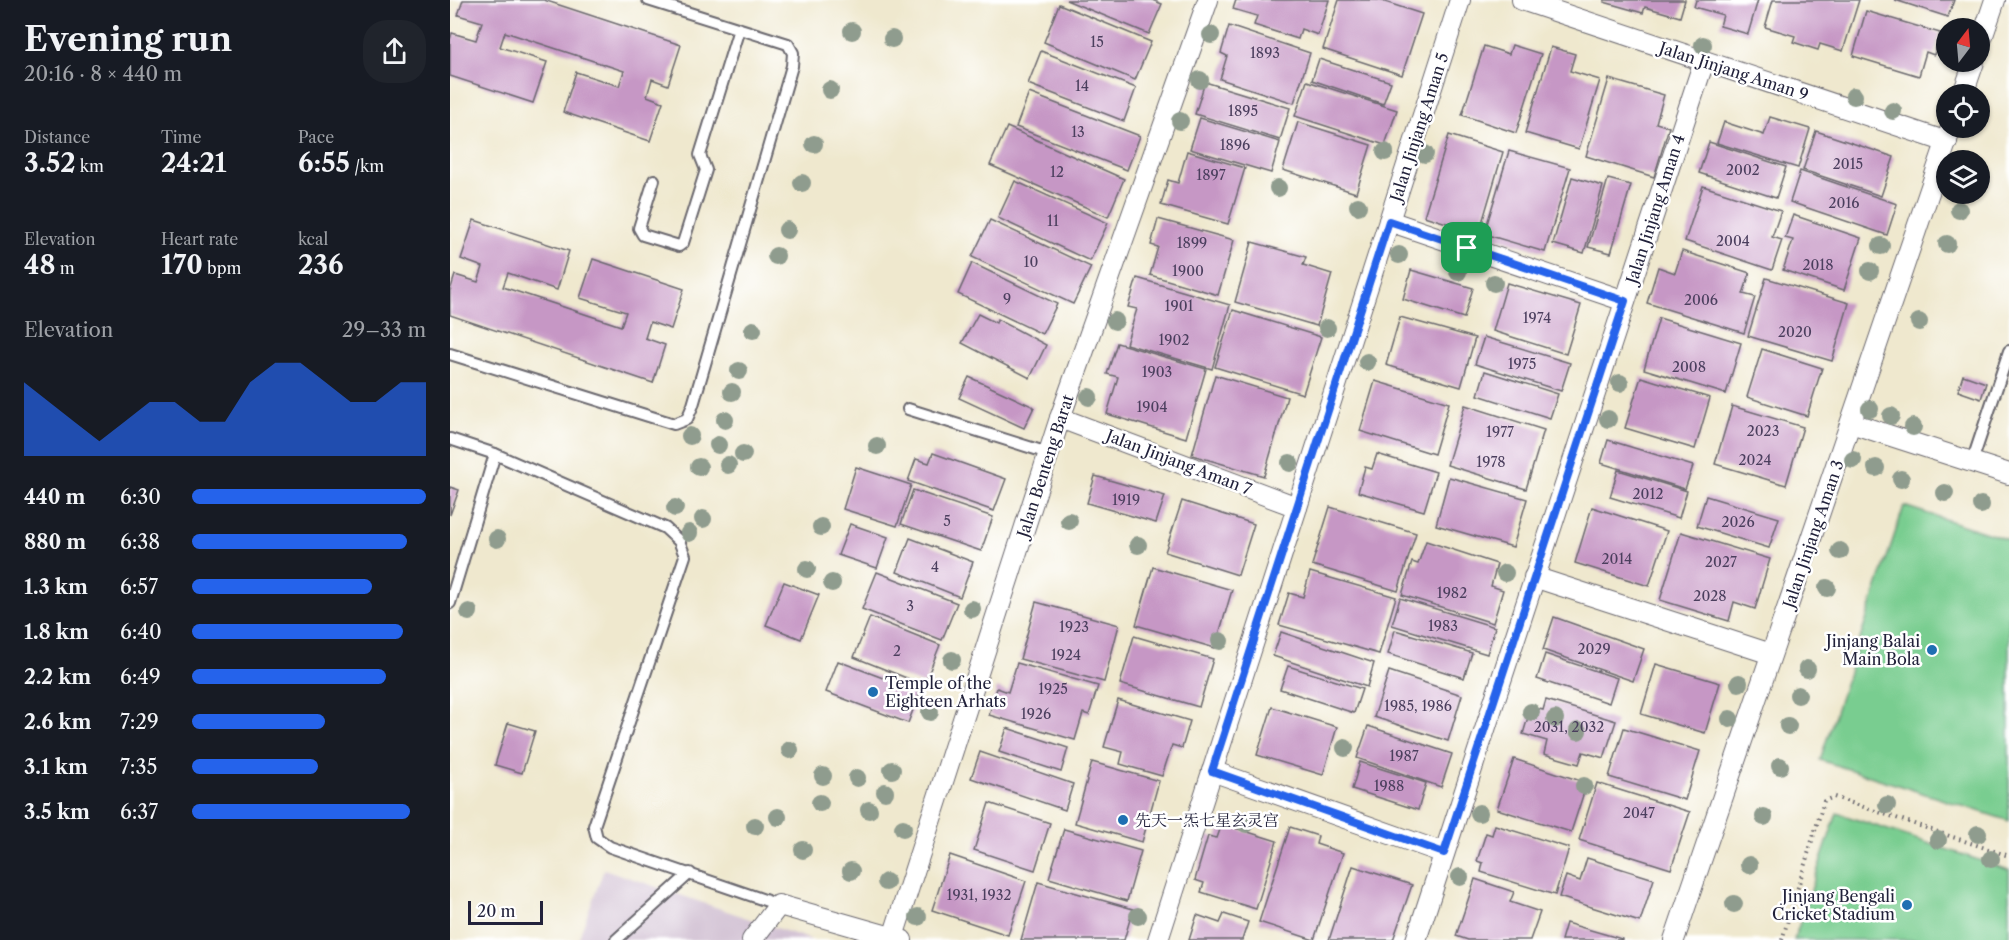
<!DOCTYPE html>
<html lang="en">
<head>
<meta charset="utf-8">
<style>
	body { margin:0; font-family:"Libre Caslon Text","Noto Serif SC",serif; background:#20242c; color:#f1f3f6; height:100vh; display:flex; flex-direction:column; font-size:22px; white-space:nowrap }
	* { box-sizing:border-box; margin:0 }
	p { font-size:20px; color:#9ea1a6 }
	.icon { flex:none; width:33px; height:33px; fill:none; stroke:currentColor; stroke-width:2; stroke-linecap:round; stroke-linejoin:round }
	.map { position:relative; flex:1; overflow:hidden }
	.side { display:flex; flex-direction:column; background:#171b24; width:450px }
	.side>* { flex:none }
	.needle { width:39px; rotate:16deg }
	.tools { position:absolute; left:1486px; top:18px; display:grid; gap:12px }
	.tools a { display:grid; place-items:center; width:54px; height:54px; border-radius:50%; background:#171b24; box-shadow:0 2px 4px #0004; font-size:30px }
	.scale { position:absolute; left:18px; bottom:15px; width:75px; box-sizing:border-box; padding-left:6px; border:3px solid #22223b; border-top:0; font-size:16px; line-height:21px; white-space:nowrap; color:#22223b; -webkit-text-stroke:4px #fff; paint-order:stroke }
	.pin { position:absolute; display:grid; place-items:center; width:51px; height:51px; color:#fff; margin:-26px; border-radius:12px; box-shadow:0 3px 9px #0006 }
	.round { display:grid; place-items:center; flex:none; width:63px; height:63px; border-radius:24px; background:#20242c }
	.summary { display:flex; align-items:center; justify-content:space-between; height:102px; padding:0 24px }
	h1 { font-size:33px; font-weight:700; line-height:45px }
	.metrics { display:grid; grid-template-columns:repeat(3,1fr); gap:9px; height:102px; padding:6px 24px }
	.metrics div { display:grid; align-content:center }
	.metrics b { font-size:26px; font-weight:700 }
	.metrics small { font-size:16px; font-weight:400 }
	.metrics p { font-size:16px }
	.chart { height:168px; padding:12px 24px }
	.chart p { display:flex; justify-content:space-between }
	.chart svg { width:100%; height:108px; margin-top:6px; fill:#2563eb; opacity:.7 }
	ul { padding:0 24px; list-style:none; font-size:20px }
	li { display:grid; grid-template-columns:96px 72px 1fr; align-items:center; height:45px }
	li i { height:15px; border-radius:8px; background:#2563eb }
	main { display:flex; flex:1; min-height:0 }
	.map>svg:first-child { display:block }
</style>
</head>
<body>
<main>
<section class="side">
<div class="summary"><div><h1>Evening run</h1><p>20:16 · 8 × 440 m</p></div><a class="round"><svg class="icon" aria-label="share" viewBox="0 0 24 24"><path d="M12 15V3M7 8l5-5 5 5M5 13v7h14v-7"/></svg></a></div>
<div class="metrics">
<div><p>Distance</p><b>3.52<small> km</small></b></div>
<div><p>Time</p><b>24:21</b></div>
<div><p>Pace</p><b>6:55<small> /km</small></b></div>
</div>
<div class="metrics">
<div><p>Elevation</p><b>48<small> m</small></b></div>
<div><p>Heart rate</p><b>170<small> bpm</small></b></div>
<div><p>kcal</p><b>236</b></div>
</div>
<div class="chart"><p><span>Elevation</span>29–33 m</p>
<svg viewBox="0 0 160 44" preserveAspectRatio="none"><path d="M0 44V14L10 22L20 30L30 38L40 30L50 22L60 22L70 30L80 30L90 14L100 6L110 6L120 14L130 22L140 22L150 14L160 14V44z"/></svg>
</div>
<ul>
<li><b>440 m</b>6:30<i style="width:100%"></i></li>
<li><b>880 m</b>6:38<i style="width:92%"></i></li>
<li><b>1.3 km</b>6:57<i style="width:77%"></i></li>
<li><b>1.8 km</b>6:40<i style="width:90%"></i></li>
<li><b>2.2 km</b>6:49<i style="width:83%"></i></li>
<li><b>2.6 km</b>7:29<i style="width:57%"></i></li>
<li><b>3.1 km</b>7:35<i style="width:54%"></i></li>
<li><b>3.5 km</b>6:37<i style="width:93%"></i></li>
</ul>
</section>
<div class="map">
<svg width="1559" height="940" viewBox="0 0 1559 940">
	<rect width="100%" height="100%" fill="#fff"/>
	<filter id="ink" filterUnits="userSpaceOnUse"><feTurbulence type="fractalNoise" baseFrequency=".0167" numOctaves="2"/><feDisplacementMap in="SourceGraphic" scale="12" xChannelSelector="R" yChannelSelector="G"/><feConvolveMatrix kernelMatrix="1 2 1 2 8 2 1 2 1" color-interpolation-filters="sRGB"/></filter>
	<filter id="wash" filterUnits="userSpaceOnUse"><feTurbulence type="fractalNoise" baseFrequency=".008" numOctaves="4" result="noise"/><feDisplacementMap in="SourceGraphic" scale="24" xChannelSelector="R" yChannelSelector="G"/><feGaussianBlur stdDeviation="1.35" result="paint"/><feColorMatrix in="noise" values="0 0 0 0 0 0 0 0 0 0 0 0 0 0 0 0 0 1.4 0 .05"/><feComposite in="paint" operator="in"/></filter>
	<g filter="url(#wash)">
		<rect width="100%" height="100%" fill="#efe8ce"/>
		<polygon fill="#cfbdd0" points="154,869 362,940 128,940"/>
		<g fill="#79cd90" stroke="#4e7866" stroke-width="1.5">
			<polygon points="1454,506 1559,540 1559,821 1370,760"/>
			<polygon points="1387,813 1559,870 1559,940 1344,940"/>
		</g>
		<g id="blocks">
			<g fill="#c697c5">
				<polygon points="13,0 94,0 231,45 218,85 202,79 197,96 213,102 200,141 113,112 126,72 169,86 174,71 55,32 50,47 97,62 83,103 0,76 0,40 2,33 26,40 32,22 8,15"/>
				<polygon points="616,0 702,0 712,4 699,34"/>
				<polygon points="786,0 879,0 868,35 851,29 848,39 804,25 807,16 783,9"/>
				<polygon points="889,0 929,0 972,14 952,75 873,49"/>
				<polygon points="1155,0 1235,0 1230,17 1195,7 1193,13 1154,2"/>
				<polygon points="1246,0 1308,0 1298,34 1270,26 1273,15 1244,7"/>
				<polygon points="1323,0 1409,0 1393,51 1370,44 1368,50 1343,42 1345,36 1315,27"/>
				<polygon points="1445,0 1504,0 1498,17"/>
				<polygon points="609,4 701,42 685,80 594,42"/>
				<polygon points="1416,11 1490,33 1484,55 1476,52 1469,76 1403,56"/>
				<polygon points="779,26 860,53 844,103 770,79 777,56 771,53"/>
				<polygon points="1062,45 1091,54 1066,133 1012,115 1034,46 1059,54"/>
				<polygon points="1101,47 1125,54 1120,71 1150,80 1129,149 1075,133"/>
				<polygon points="591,51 686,88 674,121 578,84"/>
				<polygon points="869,59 941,82 933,104 862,80"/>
				<polygon points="1159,79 1214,95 1206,123 1219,127 1204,177 1136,156"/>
				<polygon points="857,81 947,110 935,145 845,116"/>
				<polygon points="755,82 840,108 830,140 745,114"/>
				<polygon points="579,93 690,136 677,170 566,127"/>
				<polygon points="1320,117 1360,129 1348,168 1267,143 1274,122 1314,135"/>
				<polygon points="750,118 830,142 821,173 740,149"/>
				<polygon points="848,122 921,145 906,193 833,170"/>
				<polygon points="557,127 674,179 658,217 540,165"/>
				<polygon points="1366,131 1444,157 1431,196 1353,170"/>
				<polygon points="999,135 1053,152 1029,233 974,216"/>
				<polygon points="1259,142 1336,167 1326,198 1249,173"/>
				<polygon points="737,151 795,168 778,224 711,205 718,180 728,183"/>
				<polygon points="1059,151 1120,168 1095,252 1034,234"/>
				<polygon points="1350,171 1447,204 1437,235 1340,202"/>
				<polygon points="1122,177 1153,186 1134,253 1103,244"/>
				<polygon points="1158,179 1181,185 1161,253 1138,247"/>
				<polygon points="565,181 658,223 640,261 548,218"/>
				<polygon points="1253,186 1331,211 1322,237 1332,240 1322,270 1235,241"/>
				<polygon points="1343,215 1411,238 1394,290 1333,270 1343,240 1335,238"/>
				<polygon points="708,219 784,240 768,295 700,275 708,247 701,245"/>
				<polygon points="24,220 119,251 107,290 58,273 53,287 171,326 176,312 130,298 143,259 234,289 221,329 200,322 195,338 215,345 203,383 0,315 0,291 5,275 28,282 33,267 11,259"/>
				<polygon points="540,220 641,267 623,304 522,257"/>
				<polygon points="802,242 856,257 853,265 882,274 867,326 785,302"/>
				<polygon points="1232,251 1300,273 1293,294 1305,297 1294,333 1197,303 1208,267 1225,273"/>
				<polygon points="522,263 607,304 592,334 508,294"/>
				<polygon points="961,270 1023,288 1014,318 953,299"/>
				<polygon points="687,278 780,305 762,369 676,344 687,309 678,307"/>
				<polygon points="1316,278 1399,303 1382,361 1298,336"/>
				<polygon points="1057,283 1131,305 1116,354 1043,331"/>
				<polygon points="783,310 871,337 853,394 765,367"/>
				<polygon points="528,314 546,323 547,319 596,345 580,378 512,343"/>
				<polygon points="950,317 1025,338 1011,387 936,365"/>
				<polygon points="1209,318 1291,343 1276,394 1194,369"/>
				<polygon points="1034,337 1120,363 1111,391 1025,364"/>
				<polygon points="667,343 756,369 736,438 657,414 668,377 657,374"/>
				<polygon points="1312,349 1372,368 1357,416 1297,397"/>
				<polygon points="1035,371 1108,394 1100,418 1028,395"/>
				<polygon points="765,375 837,397 814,476 742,455"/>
				<polygon points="1513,375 1536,383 1531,399 1508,391"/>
				<polygon points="519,377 584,407 574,428 509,398"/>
				<polygon points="1191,377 1260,398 1245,449 1175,428"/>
				<polygon points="925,381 999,403 984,454 910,431"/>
				<polygon points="1015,405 1094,430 1076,489 997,465"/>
				<polygon points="1282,406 1353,427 1336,485 1265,464"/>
				<polygon points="1158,440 1243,466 1235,489 1151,463"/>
				<polygon points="483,453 556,479 544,511 458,481 466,459 479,463"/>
				<polygon points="927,454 986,472 974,511 908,492 915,467 922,469"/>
				<polygon points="406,467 461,485 447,526 393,509"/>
				<polygon points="1168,470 1237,491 1229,518 1160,497"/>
				<polygon points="645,476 715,496 706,523 637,503"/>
				<polygon points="999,477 1077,499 1063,547 986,525"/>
				<polygon points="0,487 9,490 0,515"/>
				<polygon points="463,490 543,517 531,551 451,524"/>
				<polygon points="1256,496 1329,518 1319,548 1247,526"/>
				<polygon points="732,501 804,524 788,575 715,552"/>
				<polygon points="880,507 966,533 948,591 862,565"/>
				<polygon points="1142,507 1217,531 1199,586 1125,563"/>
				<polygon points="400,524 438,537 427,568 388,555"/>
				<polygon points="1231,532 1320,559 1305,609 1284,602 1279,621 1210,600"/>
				<polygon points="460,538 523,562 510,597 447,572"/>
				<polygon points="976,541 1047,564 1041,586 1053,590 1043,623 952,595 962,562 968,564"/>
				<polygon points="703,567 782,590 765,648 686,625"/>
				<polygon points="427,572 507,603 492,640 412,609"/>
				<polygon points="860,572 946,597 929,654 829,625 839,593 853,597"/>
				<polygon points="334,582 369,595 351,639 316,625"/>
				<polygon points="950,598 1045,627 1037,654 942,625"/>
				<polygon points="586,602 669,625 654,682 570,659"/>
				<polygon points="420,617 490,645 474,685 404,657"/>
				<polygon points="1104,617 1194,649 1183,681 1093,650"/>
				<polygon points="945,630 1022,653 1014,678 938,654"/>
				<polygon points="831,632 924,663 917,687 823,656"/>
				<polygon points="684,636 763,659 749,707 670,684"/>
				<polygon points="1095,654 1167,678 1159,703 1087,679"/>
				<polygon points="388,661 470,692 458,723 376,692"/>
				<polygon points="567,663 648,686 639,715 633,713 625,740 539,715 547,688 558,692"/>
				<polygon points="1206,664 1270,683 1255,733 1191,714"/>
				<polygon points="838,666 912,689 904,713 830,689"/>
				<polygon points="939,671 1012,695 998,741 924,717"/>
				<polygon points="668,700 740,721 732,748 722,745 712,776 670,764 673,752 654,747"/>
				<polygon points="1096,700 1166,721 1154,758 1133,752 1129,764 1094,754 1097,741 1073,734 1081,707 1093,710"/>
				<polygon points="822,707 887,727 873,775 807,755"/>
				<polygon points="58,723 85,731 72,773 45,765"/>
				<polygon points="918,726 1002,754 991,787 907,758"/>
				<polygon points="557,728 618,748 611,772 549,752"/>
				<polygon points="1174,728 1250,751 1235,800 1159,777"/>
				<polygon points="530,752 623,784 615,810 521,778"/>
				<polygon points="1064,759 1137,783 1121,832 1047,809"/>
				<polygon points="642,762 709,781 692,842 625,823"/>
				<polygon points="910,762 976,783 968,810 902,789"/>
				<polygon points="1147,783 1240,812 1221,869 1129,840"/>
				<polygon points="539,803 600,823 585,870 524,850"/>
				<polygon points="772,824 827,841 806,909 751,892 754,883 745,880 758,836 767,838"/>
				<polygon points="1045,825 1119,848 1105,895 1031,872 1033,863 1027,861 1036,833 1042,835"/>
				<polygon points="840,827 868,836 866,844 893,853 864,940 809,922"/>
				<polygon points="614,829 691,851 677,901 599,878"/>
				<polygon points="500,855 576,881 558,935 482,910"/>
				<polygon points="1137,858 1204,879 1190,922 1109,897 1116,876 1130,881"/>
				<polygon points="903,866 962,885 943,940 879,940"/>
				<polygon points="1025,879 1064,892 1060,902 1090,912 1080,940 1018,940 1006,936"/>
				<polygon points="588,882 683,909 674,940 571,940"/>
				<polygon points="774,914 798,922 792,940 739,940 747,915 770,923"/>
				<polygon points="1116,923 1172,939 1172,940 1111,940"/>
			</g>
		</g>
	</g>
	<g filter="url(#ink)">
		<use href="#blocks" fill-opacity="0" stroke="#6a676e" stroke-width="1.5"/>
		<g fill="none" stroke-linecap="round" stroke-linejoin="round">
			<g stroke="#6a676e" stroke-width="14">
				<g id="lane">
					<polyline points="204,180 189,228 193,235 229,246 233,243 256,170 250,155 289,29"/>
					<polyline points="0,354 224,424 237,419 243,405 342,66 343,53 338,44 198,0"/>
					<polyline points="458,409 598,453"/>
					<polyline points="0,439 45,454 0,603"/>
					<polyline points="45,454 215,528 229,541 235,556 144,826 147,838 160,847 329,905"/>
					<polyline points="1522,462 1559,351"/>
					<polyline points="166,940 240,873"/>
				</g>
			</g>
			<g stroke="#6a676e" stroke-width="22">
				<g id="street">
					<polyline points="1072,0 1497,142"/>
					<polyline points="1530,44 1545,0"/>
					<polyline points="1513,94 1524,62"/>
					<polyline points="939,221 1175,301"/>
					<polyline points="610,418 847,507"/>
					<polyline points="1401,423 1559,474"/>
					<polyline points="1084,577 1321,654"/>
					<polyline points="762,771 994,853"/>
					<polyline points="443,937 610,418 758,0"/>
					<polyline points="302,940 329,905 452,940"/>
					<polyline points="708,940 1010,0"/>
					<polyline points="966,940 1254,61"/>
					<polyline points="1224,940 1501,128"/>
				</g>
			</g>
			<polyline stroke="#6a676e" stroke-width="4" stroke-dasharray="1.5 4.5" stroke-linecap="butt" points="1332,940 1374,801 1384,797 1559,856"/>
			<use href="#lane" stroke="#fff" stroke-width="10"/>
			<use href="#street" stroke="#fff" stroke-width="20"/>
		</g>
		<g fill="#8f9c8e">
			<circle cx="402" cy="31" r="9"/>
			<circle cx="761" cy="35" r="9"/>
			<circle cx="442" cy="39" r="9"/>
			<circle cx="1253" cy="45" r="9"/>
			<circle cx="750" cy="80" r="9"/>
			<circle cx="380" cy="90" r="9"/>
			<circle cx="1404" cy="96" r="9"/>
			<circle cx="1443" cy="111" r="9"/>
			<circle cx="730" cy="121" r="9"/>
			<circle cx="364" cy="144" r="9"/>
			<circle cx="935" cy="152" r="9"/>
			<circle cx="975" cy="154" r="9"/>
			<circle cx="352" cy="183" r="9"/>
			<circle cx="828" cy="188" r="9"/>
			<circle cx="908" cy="206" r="9"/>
			<circle cx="1509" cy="210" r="9"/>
			<circle cx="337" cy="230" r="9"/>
			<circle cx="1497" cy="244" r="9"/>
			<circle cx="1431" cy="246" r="9"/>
			<circle cx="949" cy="255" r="9"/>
			<circle cx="326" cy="256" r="9"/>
			<circle cx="1420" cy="271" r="9"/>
			<circle cx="1008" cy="272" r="9"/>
			<circle cx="1044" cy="283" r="9"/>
			<circle cx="665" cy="321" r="9"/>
			<circle cx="1469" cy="322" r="9"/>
			<circle cx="877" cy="328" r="9"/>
			<circle cx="303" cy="330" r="9"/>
			<circle cx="917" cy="362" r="9"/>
			<circle cx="289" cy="371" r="9"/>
			<circle cx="1170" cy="383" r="9"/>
			<circle cx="282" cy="392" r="9"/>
			<circle cx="639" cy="397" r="9"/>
			<circle cx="1420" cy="409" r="9"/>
			<circle cx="1441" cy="416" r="9"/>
			<circle cx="1158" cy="419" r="9"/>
			<circle cx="275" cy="420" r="9"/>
			<circle cx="1463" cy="427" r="9"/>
			<circle cx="240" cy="436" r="9"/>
			<circle cx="268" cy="445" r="9"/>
			<circle cx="427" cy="446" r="9"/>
			<circle cx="293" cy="454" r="9"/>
			<circle cx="1403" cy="460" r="9"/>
			<circle cx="840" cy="463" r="9"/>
			<circle cx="278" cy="465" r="9"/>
			<circle cx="249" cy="467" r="9"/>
			<circle cx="1426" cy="468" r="9"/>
			<circle cx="1451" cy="479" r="9"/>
			<circle cx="1495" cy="493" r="9"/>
			<circle cx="1531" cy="505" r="9"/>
			<circle cx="225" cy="508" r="9"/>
			<circle cx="253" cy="519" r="9"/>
			<circle cx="619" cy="521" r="9"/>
			<circle cx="371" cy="527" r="9"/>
			<circle cx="239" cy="533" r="9"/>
			<circle cx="47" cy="539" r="9"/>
			<circle cx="688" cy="545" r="9"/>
			<circle cx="1390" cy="551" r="9"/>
			<circle cx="357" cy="569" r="9"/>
			<circle cx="1055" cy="573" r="9"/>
			<circle cx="382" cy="583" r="9"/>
			<circle cx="1377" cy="588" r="9"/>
			<circle cx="522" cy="609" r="9"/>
			<circle cx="19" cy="612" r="9"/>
			<circle cx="770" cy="641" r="9"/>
			<circle cx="502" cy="660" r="9"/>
			<circle cx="1357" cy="669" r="9"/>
			<circle cx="1289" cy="683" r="9"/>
			<circle cx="1348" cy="695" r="9"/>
			<circle cx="480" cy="712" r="9"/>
			<circle cx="1081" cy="712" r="9"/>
			<circle cx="1105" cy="719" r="9"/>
			<circle cx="1280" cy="719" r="9"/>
			<circle cx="1338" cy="726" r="9"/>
			<circle cx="1128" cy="731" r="9"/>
			<circle cx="895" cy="748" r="9"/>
			<circle cx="340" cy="750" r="9"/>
			<circle cx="1330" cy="766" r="9"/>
			<circle cx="442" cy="770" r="9"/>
			<circle cx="373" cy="776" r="9"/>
			<circle cx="407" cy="778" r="9"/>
			<circle cx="1134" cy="786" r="9"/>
			<circle cx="435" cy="792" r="9"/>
			<circle cx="370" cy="803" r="9"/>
			<circle cx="1437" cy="805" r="9"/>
			<circle cx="419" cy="810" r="9"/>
			<circle cx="1029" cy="813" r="9"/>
			<circle cx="328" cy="817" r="9"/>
			<circle cx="1314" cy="817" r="9"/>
			<circle cx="796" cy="824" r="9"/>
			<circle cx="305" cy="826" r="9"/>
			<circle cx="453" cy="828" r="9"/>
			<circle cx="1528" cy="834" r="9"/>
			<circle cx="1488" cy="840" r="9"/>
			<circle cx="353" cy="850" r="9"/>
			<circle cx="1541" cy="859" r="9"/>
			<circle cx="1299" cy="865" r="9"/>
			<circle cx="401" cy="871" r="9"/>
			<circle cx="1010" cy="877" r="9"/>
			<circle cx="436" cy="882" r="9"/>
			<circle cx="1284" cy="904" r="9"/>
			<circle cx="688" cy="916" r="9"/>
			<circle cx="468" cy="917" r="9"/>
		</g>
	</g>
	<g fill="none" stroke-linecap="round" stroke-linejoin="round" filter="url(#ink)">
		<g stroke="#fff" stroke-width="12">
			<polygon id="route" points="939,221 1175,301 994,853 762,771"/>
		</g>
		<use href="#route" stroke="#2563eb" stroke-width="8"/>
	</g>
	<g fill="#1f6fb2" stroke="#fff" stroke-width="2">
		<circle cx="1482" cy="650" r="6"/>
		<circle cx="423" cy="692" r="6"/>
		<circle cx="673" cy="820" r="6"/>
		<circle cx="1457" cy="905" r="6"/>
	</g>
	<g text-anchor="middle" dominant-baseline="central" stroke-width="5" stroke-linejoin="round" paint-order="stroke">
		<g font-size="14" fill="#4b3f5e">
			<text x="647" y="42">15</text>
			<text x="815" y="53">1893</text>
			<text x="632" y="86">14</text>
			<text x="793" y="111">1895</text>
			<text x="628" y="132">13</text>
			<text x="785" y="145">1896</text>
			<text x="1398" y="164">2015</text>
			<text x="1293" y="170">2002</text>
			<text x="607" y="172">12</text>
			<text x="761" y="175">1897</text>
			<text x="1394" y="203">2016</text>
			<text x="603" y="221">11</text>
			<text x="1283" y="241">2004</text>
			<text x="742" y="243">1899</text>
			<text x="581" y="262">10</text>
			<text x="1368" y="265">2018</text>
			<text x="738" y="271">1900</text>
			<text x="557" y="299">9</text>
			<text x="1251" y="300">2006</text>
			<text x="729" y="306">1901</text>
			<text x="1087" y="318">1974</text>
			<text x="1345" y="332">2020</text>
			<text x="724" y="340">1902</text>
			<text x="1072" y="364">1975</text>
			<text x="1239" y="367">2008</text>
			<text x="707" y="372">1903</text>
			<text x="702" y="407">1904</text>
			<text x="1313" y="431">2023</text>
			<text x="1050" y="432">1977</text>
			<text x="1305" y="460">2024</text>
			<text x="1041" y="462">1978</text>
			<text x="1198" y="494">2012</text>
			<text x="676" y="500">1919</text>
			<text x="497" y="521">5</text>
			<text x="1288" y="522">2026</text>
			<text x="1167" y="559">2014</text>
			<text x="1271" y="562">2027</text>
			<text x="485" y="567">4</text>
			<text x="1002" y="593">1982</text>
			<text x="1260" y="596">2028</text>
			<text x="460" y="606">3</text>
			<text x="993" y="626">1983</text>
			<text x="624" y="627">1923</text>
			<text x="1144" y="649">2029</text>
			<text x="447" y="651">2</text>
			<text x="616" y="655">1924</text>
			<text x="603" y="689">1925</text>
			<text x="968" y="706">1985, 1986</text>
			<text x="586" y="714">1926</text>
			<text x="1119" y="727">2031, 2032</text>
			<text x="954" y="756">1987</text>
			<text x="939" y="786">1988</text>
			<text x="1189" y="813">2047</text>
			<text x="529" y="895">1931, 1932</text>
		</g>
		<g font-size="16" fill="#22223b" stroke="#fff">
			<text transform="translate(1284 71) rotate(18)">Jalan Jinjang Aman 9</text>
			<text transform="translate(969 127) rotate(-72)">Jalan Jinjang Aman 5</text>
			<text transform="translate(1205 209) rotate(-72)">Jalan Jinjang Aman 4</text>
			<text transform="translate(729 462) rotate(21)">Jalan Jinjang Aman 7</text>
			<text transform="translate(595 466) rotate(-72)">Jalan Benteng Barat</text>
			<text transform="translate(1363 534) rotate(-71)">Jalan Jinjang Aman 3</text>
		</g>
		<g font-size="16" fill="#22223b" stroke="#fff" text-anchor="end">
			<text x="1470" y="641">Jinjang Balai<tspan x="1470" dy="18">Main Bola</tspan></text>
			<text x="435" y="683" text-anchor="start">Temple of the<tspan x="435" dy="18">Eighteen Arhats</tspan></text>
			<text x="685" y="820" text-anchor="start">先天一炁七星玄灵宫</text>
			<text x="1445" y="896">Jinjang Bengali<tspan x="1445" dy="18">Cricket Stadium</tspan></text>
		</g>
	</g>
</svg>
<div class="tools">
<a><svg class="needle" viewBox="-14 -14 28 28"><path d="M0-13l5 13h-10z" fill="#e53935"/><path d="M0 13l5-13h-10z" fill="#9ea1a6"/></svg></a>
<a><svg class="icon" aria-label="locate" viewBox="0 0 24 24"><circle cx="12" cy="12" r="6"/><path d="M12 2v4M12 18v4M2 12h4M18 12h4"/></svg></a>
<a><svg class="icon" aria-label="layers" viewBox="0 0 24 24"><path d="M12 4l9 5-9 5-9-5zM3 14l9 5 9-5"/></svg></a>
</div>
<div class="scale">20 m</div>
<div class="pin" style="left:1017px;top:248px;background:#1e9e55"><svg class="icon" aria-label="arrive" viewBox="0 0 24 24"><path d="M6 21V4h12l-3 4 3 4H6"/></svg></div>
</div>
</main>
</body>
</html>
